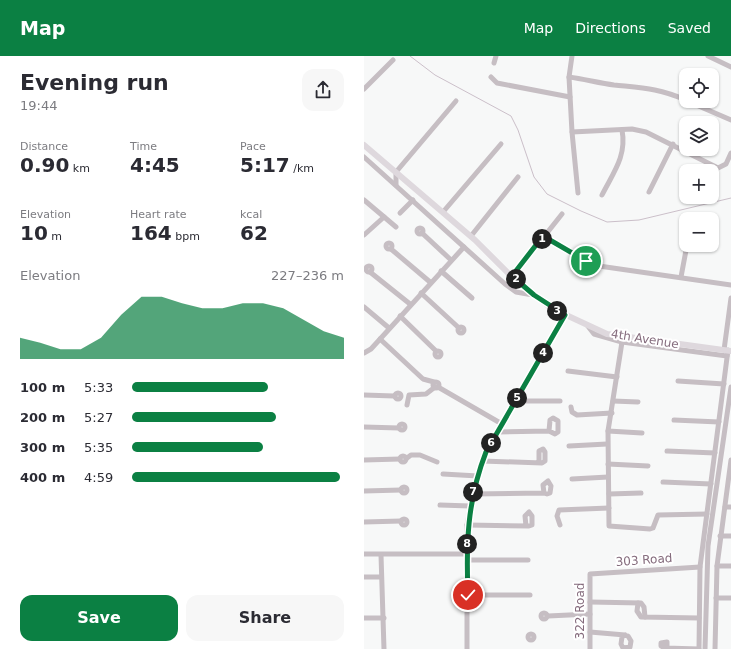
<!DOCTYPE html>
<html lang="en">
<head>
<meta charset="utf-8">
<style>
	body { margin:0; font-family:"DejaVu Sans",sans-serif; background:#f7f7f7; color:#2b2b33; height:100vh; display:flex; flex-direction:column; font-size:15px; white-space:nowrap }
	* { box-sizing:border-box; margin:0 }
	p { font-size:13px; color:#7c7c81 }
	.icon { flex:none; width:22px; height:22px; fill:none; stroke:currentColor; stroke-width:2; stroke-linecap:round; stroke-linejoin:round }
	.map { position:relative; flex:1; overflow:hidden }
	.panel { display:flex; flex-direction:column; background:#fff; width:364px }
	.panel>* { flex:none }
	.controls { position:absolute; left:315px; top:12px; display:grid; gap:8px }
	.controls a { display:grid; place-items:center; width:40px; height:40px; border-radius:8px; background:#fff; box-shadow:0 1px 3px #0004; font-size:20px }
	.pin { position:absolute; display:grid; place-items:center; width:34px; height:34px; color:#fff; margin:-17px; border:2px solid #fff; border-radius:50%; box-shadow:0 1px 4px #0007 }
	.km { position:absolute; width:20px; height:20px; margin:-10px; border-radius:50%; background:#222; color:#fff; font-size:11px; line-height:20px; text-align:center }
	.round { display:grid; place-items:center; flex:none; width:42px; height:42px; border-radius:12px; background:#f7f7f7 }
	.headline { display:flex; align-items:center; justify-content:space-between; height:68px; padding:0 20px }
	h1 { font-size:22px; font-weight:600; line-height:30px }
	.stats { display:grid; grid-template-columns:repeat(3,1fr); gap:6px; height:68px; padding:4px 20px }
	.stats div { display:grid; align-content:center }
	.stats b { font-size:20px; font-weight:600 }
	.stats small { font-size:11px; font-weight:400 }
	.stats p { font-size:11px }
	.chart { height:112px; padding:8px 20px }
	.chart p { display:flex; justify-content:space-between }
	.chart svg { width:100%; height:72px; margin-top:4px; fill:#0b8043; opacity:.7 }
	.action { display:flex; gap:8px; margin-top:auto; padding:8px 20px }
	.action a { flex:1; height:46px; border-radius:12px; background:#0b8043; color:#fff; font-size:16px; font-weight:600; line-height:46px; text-align:center }
	.action a+a { background:#f7f7f7; color:#2b2b33 }
	ul { padding:0 20px; list-style:none; font-size:13px }
	li { display:grid; grid-template-columns:64px 48px 1fr; align-items:center; height:30px }
	li i { height:10px; border-radius:5px; background:#0b8043 }
	header { display:flex; align-items:center; gap:24px; box-sizing:border-box; height:56px; padding:0 20px; background:#0b8043; color:#fff }
	header strong { font-size:19px }
	nav { display:flex; gap:22px; margin-inline-start:auto; font-size:14px }
	main { display:flex; flex:1; min-height:0 }
	.map>svg:first-child { display:block }
</style>
</head>
<body>
<header>
<strong>Map</strong>
<nav><a>Map</a><a>Directions</a><a>Saved</a></nav>
</header>
<main>
<section class="panel">
<div class="headline"><div><h1>Evening run</h1><p>19:44</p></div><a class="round"><svg class="icon" aria-label="share" viewBox="0 0 24 24"><path d="M12 15V3M7 8l5-5 5 5M5 13v7h14v-7"/></svg></a></div>
<div class="stats">
<div><p>Distance</p><b>0.90<small> km</small></b></div>
<div><p>Time</p><b>4:45</b></div>
<div><p>Pace</p><b>5:17<small> /km</small></b></div>
</div>
<div class="stats">
<div><p>Elevation</p><b>10<small> m</small></b></div>
<div><p>Heart rate</p><b>164<small> bpm</small></b></div>
<div><p>kcal</p><b>62</b></div>
</div>
<div class="chart"><p><span>Elevation</span>227–236 m</p>
<svg viewBox="0 0 160 44" preserveAspectRatio="none"><path d="M0 44V31L10 34L20 38L30 38L40 31L50 17L60 6L70 6L80 10L90 13L100 13L110 10L120 10L130 13L140 20L150 27L160 31V44z"/></svg>
</div>
<ul>
<li><b>100 m</b>5:33<i style="width:64%"></i></li>
<li><b>200 m</b>5:27<i style="width:68%"></i></li>
<li><b>300 m</b>5:35<i style="width:62%"></i></li>
<li><b>400 m</b>4:59<i style="width:98%"></i></li>
</ul>
<div class="action"><a>Save</a><a>Share</a></div>
</section>
<div class="map">
<svg width="367" height="593" viewBox="0 0 367 593">
	<rect width="100%" height="100%" fill="#f7f8f8"/>
	<g fill="none" stroke-linecap="round" stroke-linejoin="round">
		<polyline stroke="#cbbfc9" stroke-width="1" points="46,0 71,19 147,60 154,74 170,121 183,138 217,155 243,166 275,164 367,142"/>
		<g stroke="#c6bec3" stroke-width="5">
			<polyline points="208,0 205,21 208,76 214,137"/>
			<polyline points="344,0 367,11"/>
			<polyline points="130,7 132,0"/>
			<polyline points="127,21 133,27 206,41"/>
			<path d="M205,21C220,23 235,27 250,29C279,32 294,32 322,44"/>
			<polyline points="0,33 29,4"/>
			<polyline points="323,45 367,64"/>
			<polyline points="208,76 268,73 282,76 354,112 362,108 367,97"/>
			<polyline points="0,101 141,228 152,236 169,239"/>
			<polyline points="32,129 32,116 92,45"/>
			<polyline points="285,136 309,88"/>
			<path d="M238,139C249,117 263,100 258,74"/>
			<polyline points="0,144 32,171"/>
			<polyline points="79,156 137,88"/>
			<polyline points="36,157 49,144"/>
			<circle cx="56" cy="175" r="3"/>
			<polyline points="58,177 87,204"/>
			<polyline points="0,179 20,161"/>
			<polyline points="107,180 154,121"/>
			<polyline points="179,180 222,205"/>
			<circle cx="25" cy="190" r="3"/>
			<polyline points="27,193 66,226"/>
			<polyline points="235,210 367,229"/>
			<circle cx="5" cy="213" r="3"/>
			<polyline points="77,215 108,242"/>
			<polyline points="6,216 46,248"/>
			<polyline points="148,221 198,158"/>
			<polyline points="317,221 323,189"/>
			<polyline points="57,237 95,272"/>
			<polyline points="0,251 25,272"/>
			<polyline points="36,260 72,295"/>
			<polyline points="223,269 230,278 258,286 363,300"/>
			<circle cx="97" cy="274" r="3"/>
			<polyline points="16,283 59,323 70,326"/>
			<polyline points="258,286 244,375 245,470 286,473 289,472 294,459 343,458"/>
			<polyline points="360,294 367,242"/>
			<circle cx="74" cy="298" r="3"/>
			<polyline points="0,297 7,293 100,191"/>
			<polyline points="204,315 253,321"/>
			<polyline points="314,325 360,328"/>
			<circle cx="72" cy="329" r="3"/>
			<polyline points="74,331 138,368"/>
			<circle cx="34" cy="340" r="3"/>
			<polyline points="0,339 30,340"/>
			<polyline points="151,345 196,345"/>
			<polyline points="249,345 274,346"/>
			<polyline points="43,349 45,339 62,338 71,331"/>
			<polyline points="207,351 208,356 213,359 248,357"/>
			<polyline points="310,364 355,366"/>
			<circle cx="38" cy="371" r="3"/>
			<polyline points="0,371 35,372"/>
			<polyline points="244,375 278,377"/>
			<polyline points="134,376 185,375 191,378 194,376 194,365 189,362 186,364 185,375"/>
			<polyline points="205,390 243,388"/>
			<polyline points="303,395 351,397"/>
			<circle cx="39" cy="403" r="3"/>
			<polyline points="43,402 47,399 56,399 73,406"/>
			<polyline points="0,404 36,403"/>
			<polyline points="118,405 178,407 181,405 181,396 179,393 175,395 175,406"/>
			<polyline points="244,408 284,410"/>
			<polyline points="79,418 114,420"/>
			<polyline points="208,423 244,421"/>
			<polyline points="299,426 347,428"/>
			<circle cx="40" cy="434" r="3"/>
			<polyline points="0,435 37,434"/>
			<polyline points="109,438 180,437 183,438 186,437 187,430 184,425 179,429 180,437"/>
			<polyline points="245,438 277,437"/>
			<polyline points="76,449 106,450"/>
			<polyline points="361,451 367,451"/>
			<circle cx="40" cy="466" r="3"/>
			<polyline points="0,466 37,465"/>
			<polyline points="103,469 165,470 168,469 168,460 165,456 161,460 162,470"/>
			<polyline points="196,469 193,460 195,454 245,452"/>
			<polyline points="356,480 367,480"/>
			<polyline points="0,498 102,498"/>
			<polyline points="17,499 20,593"/>
			<polyline points="103,504 164,504"/>
			<polyline points="353,510 367,510"/>
			<polyline points="0,521 16,521"/>
			<polyline points="104,539 166,539"/>
			<polyline points="352,542 367,542"/>
			<polyline points="226,546 277,547 280,551 281,561"/>
			<polyline points="274,547 273,555 277,561 335,562"/>
			<circle cx="180" cy="560" r="3"/>
			<polyline points="184,560 226,558"/>
			<polyline points="0,562 20,562"/>
			<polyline points="226,576 261,579 264,580 267,585 266,591 259,592 257,588 258,581 261,579"/>
			<circle cx="167" cy="581" r="3"/>
			<polyline points="303,591 303,586 297,587 297,590 301,592 335,593"/>
			<polyline points="103,593 103,469 109,438 118,405 201,259"/>
			<polyline points="226,593 226,518 336,511"/>
			<polyline points="335,593 336,511 364,294"/>
			<polyline points="341,593 344,490 367,331"/>
			<polyline points="351,593 353,510 367,404"/>
		</g>
		<polyline stroke="#ded8dd" stroke-width="6" points="0,89 111,184 148,221 187,252 243,278 367,295"/>
	</g>
	<g fill="none" stroke-linecap="round" stroke-linejoin="round">
		<g stroke="#fff" stroke-width="8">
			<path id="route" d="M104,539C102,488 103,445 122,396L201,259L170,239L148,220L179,180L222,205"/>
		</g>
		<use href="#route" stroke="#0b8043" stroke-width="5"/>
	</g>
	<g text-anchor="middle" dominant-baseline="central" stroke-width="4" stroke-linejoin="round" paint-order="stroke">
		<g font-size="12" fill="#846b7c" stroke="#fff">
			<text transform="translate(281 283) rotate(9)">4th Avenue</text>
			<text transform="translate(280 504) rotate(-4)">303 Road</text>
			<text transform="translate(216 555) rotate(-90)">322 Road</text>
		</g>
	</g>
</svg>
<div class="controls">
<a><svg class="icon" aria-label="locate" viewBox="0 0 24 24"><circle cx="12" cy="12" r="6"/><path d="M12 2v4M12 18v4M2 12h4M18 12h4"/></svg></a>
<a><svg class="icon" aria-label="layers" viewBox="0 0 24 24"><path d="M12 4l9 5-9 5-9-5zM3 14l9 5 9-5"/></svg></a>
<a>+</a>
<a>−</a>
</div>
<div class="pin" style="left:222px;top:205px;background:#1e9e55"><svg class="icon" aria-label="arrive" viewBox="0 0 24 24"><path d="M6 21V4h12l-3 4 3 4H6"/></svg></div>
<div class="pin" style="left:104px;top:539px;background:#d93025"><svg class="icon" aria-label="check" viewBox="0 0 24 24"><path d="M5 12l5 5 9-10"/></svg></div>
<b class="km" style="left:178px;top:183px">1</b>
<b class="km" style="left:152px;top:223px">2</b>
<b class="km" style="left:193px;top:255px">3</b>
<b class="km" style="left:179px;top:297px">4</b>
<b class="km" style="left:153px;top:342px">5</b>
<b class="km" style="left:127px;top:387px">6</b>
<b class="km" style="left:109px;top:436px">7</b>
<b class="km" style="left:103px;top:488px">8</b>
</div>
</main>
</body>
</html>
